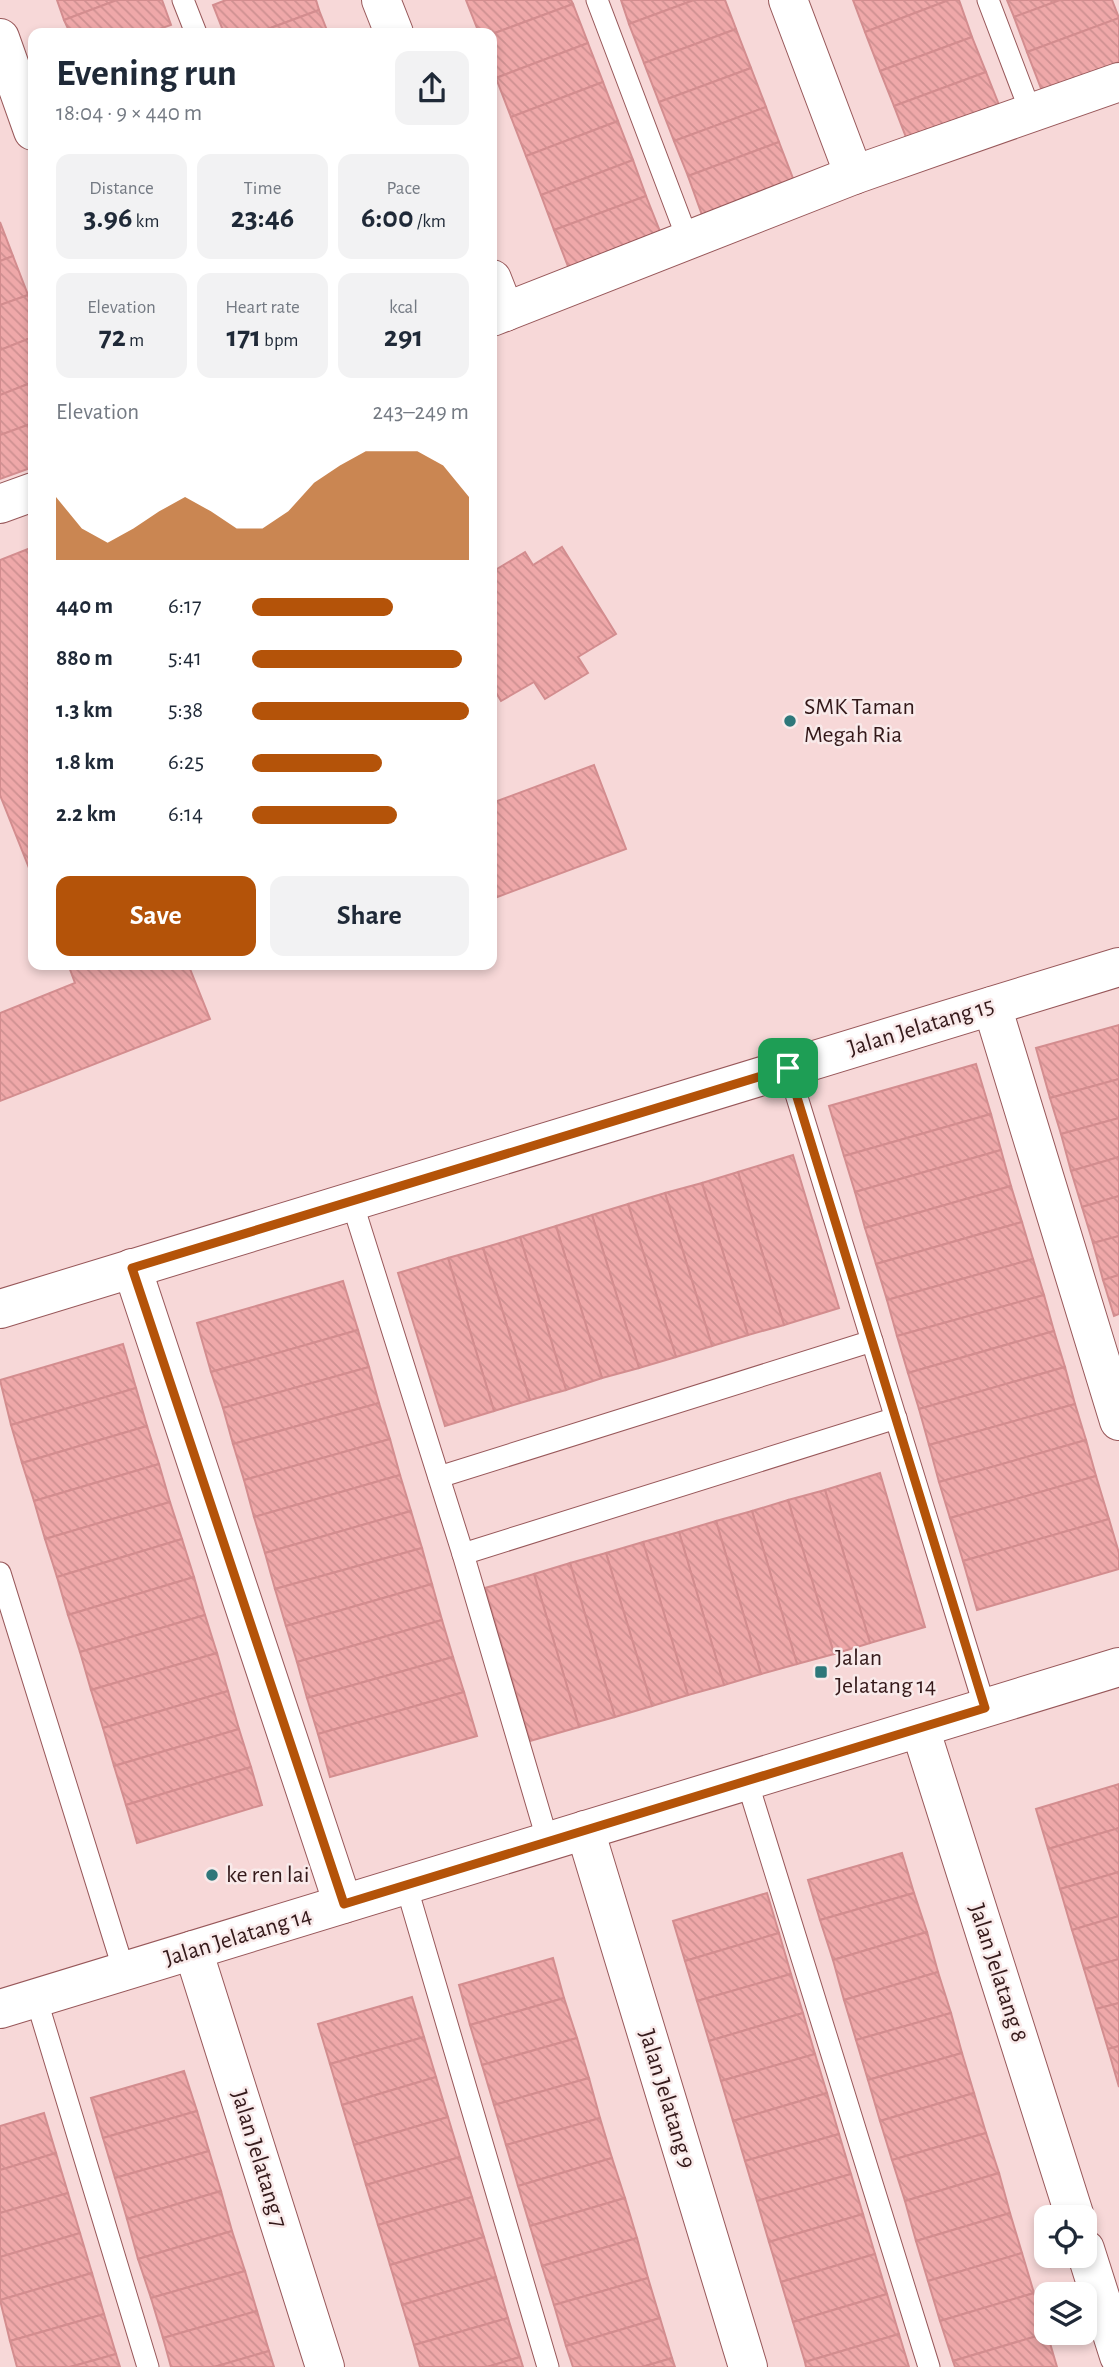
<!DOCTYPE html>
<html lang="en">
<head>
<meta charset="utf-8">
<style>
	body { margin:0; font-family:"Alegreya Sans",sans-serif; background:#f2f2f3; color:#1f2937; height:100vh; display:flex; flex-direction:column; font-size:26px; white-space:nowrap }
	* { box-sizing:border-box; margin:0 }
	p { font-size:23px; color:#747a83 }
	.icon { flex:none; width:38px; height:38px; fill:none; stroke:currentColor; stroke-width:2; stroke-linecap:round; stroke-linejoin:round }
	.map { position:relative; flex:1; overflow:hidden }
	.drawer { position:absolute; left:28px; top:28px; width:469px; height:942px; display:flex; flex-direction:column; background:#fff; border-radius:14px; box-shadow:0 4px 10px #0003 }
	.drawer>* { flex:none }
	.tools { position:absolute; left:1034px; top:2205px; display:grid; gap:14px }
	.tools a { display:grid; place-items:center; width:63px; height:63px; border-radius:14px; background:#fff; box-shadow:0 4px 10px #0003; font-size:35px }
	.pin { position:absolute; display:grid; place-items:center; width:60px; height:60px; color:#fff; margin:-30px; border-radius:14px; box-shadow:0 4px 10px #0006 }
	.round { display:grid; place-items:center; flex:none; width:74px; height:74px; border-radius:14px; background:#f2f2f3 }
	.overview { display:flex; align-items:center; justify-content:space-between; height:119px; padding:0 28px }
	h1 { font-size:38px; font-weight:700; line-height:52px }
	.stats { display:grid; grid-template-columns:repeat(3,1fr); gap:10px; height:119px; padding:7px 28px }
	.stats div { display:grid; align-content:center; border-radius:14px; background:#f2f2f3; text-align:center }
	.stats b { font-size:30px; font-weight:700 }
	.stats small { font-size:19px; font-weight:400 }
	.stats p { font-size:19px }
	.chart { height:196px; padding:14px 28px }
	.chart p { display:flex; justify-content:space-between }
	.chart svg { width:100%; height:126px; margin-top:7px; fill:#b45309; opacity:.7 }
	.action { display:flex; gap:14px; margin-top:auto; padding:14px 28px }
	.action a { flex:1; height:80px; border-radius:14px; background:#b45309; color:#fff; font-size:28px; font-weight:700; line-height:80px; text-align:center }
	.action a+a { background:#f2f2f3; color:#1f2937 }
	ul { padding:0 28px; list-style:none; font-size:23px }
	li { display:grid; grid-template-columns:112px 84px 1fr; align-items:center; height:52px }
	li i { height:18px; border-radius:9px; background:#b45309 }
	.map>svg:first-child { display:block }
</style>
</head>
<body>
<div class="map">
<svg width="1119" height="2367" viewBox="0 0 1119 2367">
	<defs>
		<pattern id="building-back-hatch" width="6" height="6" patternUnits="userSpaceOnUse" patternTransform="scale(1.75)"><rect width="6" height="6" fill="#efa8a9"/><path d="M-1 5l2 2M0 0l6 6M5-1l2 2" fill="none" stroke="#ce9091"/></pattern>
	</defs>
	<rect width="100%" height="100%" fill="#f7d8d8"/>
	<g fill="url(#building-back-hatch)" stroke="#d38d8f" stroke-width="2">
		<polygon points="57,0 117,0 64,20"/>
		<polygon points="117,0 162,0 171,25 148,33 70,33 64,20"/>
		<polygon points="226,0 316,0 319,10 257,33 224,33 213,5"/>
		<polygon points="466,0 571,0 573,4 492,34 479,33"/>
		<polygon points="621,0 694,0 629,24"/>
		<polygon points="694,0 725,0 736,29 644,63 629,24"/>
		<polygon points="853,0 949,0 865,32"/>
		<polygon points="949,0 959,0 972,37 880,71 865,32"/>
		<polygon points="1007,0 1060,0 1014,17"/>
		<polygon points="1060,0 1112,0 1119,18 1027,52 1014,17"/>
		<polygon points="573,4 588,43 496,78 492,66 492,34"/>
		<polygon points="319,10 328,33 257,33"/>
		<polygon points="1119,18 1119,62 1042,91 1027,52"/>
		<polygon points="736,29 751,68 659,102 644,63"/>
		<polygon points="972,37 986,72 894,106 880,71"/>
		<polygon points="588,43 603,82 511,117 496,78"/>
		<polygon points="751,68 766,107 674,141 659,102"/>
		<polygon points="986,72 1001,110 909,145 894,106"/>
		<polygon points="603,82 618,121 526,156 511,117"/>
		<polygon points="766,107 779,142 688,176 674,141"/>
		<polygon points="618,121 633,160 541,195 526,156"/>
		<polygon points="779,142 794,181 702,215 688,176"/>
		<polygon points="633,160 646,196 554,230 541,195"/>
		<polygon points="646,196 661,234 569,269 554,230"/>
		<polygon points="0,222 13,256 0,261"/>
		<polygon points="13,256 28,295 0,305 0,261"/>
		<polygon points="28,295 33,310 33,337 0,350 0,305"/>
		<polygon points="33,337 33,382 0,395 0,350"/>
		<polygon points="33,382 33,423 0,435 0,395"/>
		<polygon points="33,423 33,467 0,479 0,435"/>
		<polygon points="33,547 33,681 28,683 33,696 33,878 0,795 0,560"/>
		<polygon points="562,547 616,634 578,657 588,673 545,699 534,682 501,701 492,686 492,572 525,552 533,565"/>
		<polygon points="594,765 626,849 492,899 492,803"/>
		<polygon points="68,964 188,964 210,1019 0,1101 0,1013 75,983"/>
		<polygon points="1119,1025 1119,1079 1050,1098 1036,1048"/>
		<polygon points="976,1064 991,1114 844,1156 829,1106"/>
		<polygon points="1119,1079 1119,1118 1061,1134 1050,1098"/>
		<polygon points="991,1114 1001,1150 855,1192 844,1156"/>
		<polygon points="1119,1118 1119,1157 1071,1171 1061,1134"/>
		<polygon points="1001,1150 1011,1186 865,1228 855,1192"/>
		<polygon points="793,1155 839,1308 784,1325 738,1172"/>
		<polygon points="1119,1157 1119,1196 1082,1207 1071,1171"/>
		<polygon points="738,1172 784,1325 748,1335 702,1183"/>
		<polygon points="702,1183 748,1335 712,1346 665,1193"/>
		<polygon points="1011,1186 1022,1222 876,1264 865,1228"/>
		<polygon points="665,1193 712,1346 676,1357 628,1204"/>
		<polygon points="1119,1196 1119,1236 1093,1243 1082,1207"/>
		<polygon points="628,1204 676,1357 639,1368 592,1215"/>
		<polygon points="592,1215 639,1368 602,1378 556,1226"/>
		<polygon points="1022,1222 1033,1259 887,1300 876,1264"/>
		<polygon points="556,1226 602,1378 566,1390 520,1237"/>
		<polygon points="1119,1236 1119,1275 1103,1280 1093,1243"/>
		<polygon points="520,1237 566,1390 530,1400 483,1248"/>
		<polygon points="483,1248 530,1400 494,1411 448,1258"/>
		<polygon points="448,1258 494,1411 445,1426 398,1273"/>
		<polygon points="1033,1259 1044,1295 897,1336 887,1300"/>
		<polygon points="1119,1275 1119,1314 1114,1316 1103,1280"/>
		<polygon points="343,1281 358,1330 211,1372 197,1323"/>
		<polygon points="1044,1295 1054,1331 908,1373 897,1336"/>
		<polygon points="358,1330 369,1367 223,1408 211,1372"/>
		<polygon points="1054,1331 1065,1367 919,1409 908,1373"/>
		<polygon points="123,1344 136,1388 11,1425 0,1380"/>
		<polygon points="369,1367 379,1403 233,1444 223,1408"/>
		<polygon points="1065,1367 1075,1404 929,1445 919,1409"/>
		<polygon points="136,1388 147,1426 22,1463 11,1425"/>
		<polygon points="379,1403 390,1439 244,1480 233,1444"/>
		<polygon points="1075,1404 1086,1440 939,1482 929,1445"/>
		<polygon points="147,1426 159,1464 34,1501 22,1463"/>
		<polygon points="390,1439 400,1475 254,1517 244,1480"/>
		<polygon points="1086,1440 1096,1476 950,1518 939,1482"/>
		<polygon points="159,1464 170,1502 45,1539 34,1501"/>
		<polygon points="880,1473 925,1627 870,1643 825,1490"/>
		<polygon points="400,1475 411,1511 265,1553 254,1517"/>
		<polygon points="1096,1476 1109,1519 963,1561 950,1518"/>
		<polygon points="825,1490 870,1643 834,1654 788,1500"/>
		<polygon points="788,1500 834,1654 797,1664 752,1511"/>
		<polygon points="170,1502 182,1539 57,1577 45,1539"/>
		<polygon points="411,1511 422,1548 275,1589 265,1553"/>
		<polygon points="752,1511 797,1664 761,1674 716,1521"/>
		<polygon points="1109,1519 1119,1553 1119,1569 977,1610 963,1561"/>
		<polygon points="716,1521 761,1674 724,1685 679,1532"/>
		<polygon points="679,1532 724,1685 688,1695 643,1542"/>
		<polygon points="182,1539 194,1577 68,1615 57,1577"/>
		<polygon points="643,1542 688,1695 652,1706 606,1553"/>
		<polygon points="422,1548 432,1584 286,1626 275,1589"/>
		<polygon points="606,1553 652,1706 615,1717 570,1563"/>
		<polygon points="570,1563 615,1717 579,1727 534,1574"/>
		<polygon points="534,1574 579,1727 530,1741 485,1588"/>
		<polygon points="194,1577 205,1615 80,1652 68,1615"/>
		<polygon points="432,1584 442,1620 297,1662 286,1626"/>
		<polygon points="205,1615 217,1653 91,1690 80,1652"/>
		<polygon points="442,1620 453,1657 307,1698 297,1662"/>
		<polygon points="217,1653 228,1691 103,1728 91,1690"/>
		<polygon points="453,1657 464,1692 318,1734 307,1698"/>
		<polygon points="228,1691 239,1729 114,1766 103,1728"/>
		<polygon points="464,1692 477,1736 330,1777 318,1734"/>
		<polygon points="239,1729 251,1767 126,1805 114,1766"/>
		<polygon points="251,1767 262,1805 137,1843 126,1805"/>
		<polygon points="1119,1784 1119,1828 1048,1849 1036,1809"/>
		<polygon points="1119,1828 1119,1872 1060,1889 1048,1849"/>
		<polygon points="902,1853 914,1893 820,1920 808,1880"/>
		<polygon points="1119,1872 1119,1916 1072,1930 1060,1889"/>
		<polygon points="767,1893 779,1933 685,1961 673,1921"/>
		<polygon points="914,1893 927,1932 833,1960 820,1920"/>
		<polygon points="1119,1916 1119,1959 1084,1969 1072,1930"/>
		<polygon points="927,1932 938,1972 844,2000 833,1960"/>
		<polygon points="779,1933 791,1974 697,2001 685,1961"/>
		<polygon points="553,1958 564,1998 470,2025 459,1985"/>
		<polygon points="1119,1959 1119,2003 1096,2009 1084,1969"/>
		<polygon points="938,1972 951,2013 856,2040 844,2000"/>
		<polygon points="791,1974 803,2013 709,2041 697,2001"/>
		<polygon points="412,1997 424,2037 330,2064 318,2024"/>
		<polygon points="564,1998 577,2038 482,2065 470,2025"/>
		<polygon points="1119,2003 1119,2046 1108,2049 1096,2009"/>
		<polygon points="803,2013 815,2054 721,2081 709,2041"/>
		<polygon points="951,2013 962,2053 868,2080 856,2040"/>
		<polygon points="424,2037 436,2077 342,2105 330,2064"/>
		<polygon points="577,2038 589,2078 494,2105 482,2065"/>
		<polygon points="1119,2046 1119,2087 1108,2049"/>
		<polygon points="962,2053 974,2093 880,2121 868,2080"/>
		<polygon points="815,2054 827,2093 733,2121 721,2081"/>
		<polygon points="184,2071 197,2111 103,2138 91,2098"/>
		<polygon points="436,2077 448,2117 354,2145 342,2105"/>
		<polygon points="589,2078 600,2118 506,2145 494,2105"/>
		<polygon points="827,2093 839,2134 745,2161 733,2121"/>
		<polygon points="974,2093 986,2133 892,2160 880,2121"/>
		<polygon points="197,2111 209,2151 115,2178 103,2138"/>
		<polygon points="44,2113 56,2153 0,2170 0,2126"/>
		<polygon points="448,2117 460,2157 366,2185 354,2145"/>
		<polygon points="600,2118 612,2158 518,2186 506,2145"/>
		<polygon points="986,2133 999,2173 905,2201 892,2160"/>
		<polygon points="839,2134 851,2174 757,2201 745,2161"/>
		<polygon points="209,2151 221,2191 127,2219 115,2178"/>
		<polygon points="56,2153 68,2193 0,2213 0,2170"/>
		<polygon points="460,2157 472,2197 378,2225 366,2185"/>
		<polygon points="612,2158 625,2198 530,2226 518,2186"/>
		<polygon points="999,2173 1010,2213 916,2241 905,2201"/>
		<polygon points="851,2174 863,2214 769,2242 757,2201"/>
		<polygon points="221,2191 232,2231 138,2259 127,2219"/>
		<polygon points="68,2193 80,2233 0,2257 0,2213"/>
		<polygon points="472,2197 484,2237 390,2265 378,2225"/>
		<polygon points="625,2198 637,2238 542,2266 530,2226"/>
		<polygon points="1010,2213 1022,2253 928,2281 916,2241"/>
		<polygon points="863,2214 875,2254 781,2282 769,2242"/>
		<polygon points="232,2231 245,2271 151,2298 138,2259"/>
		<polygon points="80,2233 92,2273 0,2300 0,2257"/>
		<polygon points="484,2237 496,2277 402,2305 390,2265"/>
		<polygon points="637,2238 648,2278 554,2305 542,2266"/>
		<polygon points="1022,2253 1034,2293 940,2321 928,2281"/>
		<polygon points="875,2254 887,2294 793,2322 781,2282"/>
		<polygon points="245,2271 257,2311 163,2338 151,2298"/>
		<polygon points="92,2273 104,2314 10,2341 0,2300"/>
		<polygon points="496,2277 508,2318 414,2345 402,2305"/>
		<polygon points="648,2278 660,2318 566,2346 554,2305"/>
		<polygon points="1034,2293 1047,2333 953,2361 940,2321"/>
		<polygon points="887,2294 899,2334 805,2362 793,2322"/>
		<polygon points="257,2311 269,2351 214,2367 171,2367 163,2338"/>
		<polygon points="104,2314 116,2354 70,2367 17,2367 10,2341"/>
		<polygon points="508,2318 520,2357 487,2367 420,2367 414,2345"/>
		<polygon points="660,2318 672,2358 642,2367 573,2367 566,2346"/>
		<polygon points="1047,2333 1057,2367 955,2367 953,2361"/>
		<polygon points="899,2334 909,2367 806,2367 805,2362"/>
		<polygon points="269,2351 274,2367 214,2367"/>
		<polygon points="116,2354 120,2367 70,2367"/>
		<polygon points="520,2357 523,2367 487,2367"/>
		<polygon points="672,2358 675,2367 642,2367"/>
	</g>
	<g fill="none" stroke-linecap="round" stroke-linejoin="round">
		<g stroke="#98585a" stroke-width="23">
			<g id="service">
				<polyline points="183,0 196,33"/>
				<polyline points="597,0 688,240"/>
				<polyline points="988,0 1031,113"/>
				<polyline points="788,1068 985,1708"/>
				<polyline points="352,1202 463,1554 548,1842"/>
				<polyline points="439,1477 872,1341"/>
				<polyline points="463,1554 896,1418"/>
				<polyline points="0,1573 124,1971"/>
				<polyline points="747,1781 929,2367"/>
				<polyline points="406,1885 548,2367"/>
				<polyline points="36,1998 148,2367"/>
			</g>
		</g>
		<g stroke="#98585a" stroke-width="40">
			<g id="minor">
				<polyline points="381,0 394,33"/>
				<polyline points="788,0 854,175"/>
				<polyline points="0,38 33,131"/>
				<polyline points="492,279 505,312"/>
				<polyline points="492,317 854,175 1119,82"/>
				<polyline points="0,504 33,492"/>
				<polyline points="992,1006 1119,1421"/>
				<polyline points="132,1268 343,1904"/>
				<polyline points="0,1309 1119,967"/>
				<polyline points="920,1728 1075,2217"/>
				<polyline points="585,1830 748,2367"/>
				<polyline points="193,1950 325,2367"/>
				<polyline points="0,2009 1119,1667"/>
				<polyline points="1085,2249 1119,2356"/>
			</g>
		</g>
		<use href="#service" stroke="#fff" stroke-width="21"/>
		<use href="#minor" stroke="#fff" stroke-width="38"/>
	</g>
	<g fill="none" stroke-linecap="round" stroke-linejoin="round">
		<g stroke="#fff" stroke-width="14">
			<polygon id="route" points="788,1068 985,1708 344,1904 132,1268"/>
		</g>
		<use href="#route" stroke="#b45309" stroke-width="9"/>
	</g>
	<g fill="#2e777a" stroke="#f9eaea" stroke-width="2.5">
		<circle cx="790" cy="721" r="7"/>
		<rect x="814" y="1665" width="14" height="14" rx="3.5"/>
		<circle cx="212" cy="1875" r="7"/>
	</g>
	<g text-anchor="middle" dominant-baseline="central" stroke-width="5" stroke-linejoin="round" paint-order="stroke">
		<g font-size="24" fill="#34191a" stroke="#f9eaea" text-anchor="start">
			<text x="804" y="707">SMK Taman<tspan x="804" dy="28">Megah Ria</tspan></text>
			<text x="835" y="1658">Jalan<tspan x="835" dy="28">Jelatang 14</tspan></text>
			<text x="226" y="1875">ke ren lai</text>
		</g>
		<g font-size="24" fill="#34191a" stroke="#f9eaea">
			<text transform="translate(921 1027) rotate(-17)">Jalan Jelatang 15</text>
			<text transform="translate(238 1937) rotate(-17)">Jalan Jelatang 14</text>
			<text transform="translate(998 1973) rotate(72)">Jalan Jelatang 8</text>
			<text transform="translate(667 2099) rotate(73)">Jalan Jelatang 9</text>
			<text transform="translate(259 2159) rotate(73)">Jalan Jelatang 7</text>
		</g>
	</g>
</svg>
<div class="tools">
<a><svg class="icon" aria-label="locate" viewBox="0 0 24 24"><circle cx="12" cy="12" r="6"/><path d="M12 2v4M12 18v4M2 12h4M18 12h4"/></svg></a>
<a><svg class="icon" aria-label="layers" viewBox="0 0 24 24"><path d="M12 4l9 5-9 5-9-5zM3 14l9 5 9-5"/></svg></a>
</div>
<div class="pin" style="left:788px;top:1068px;background:#1e9e55"><svg class="icon" aria-label="arrive" viewBox="0 0 24 24"><path d="M6 21V4h12l-3 4 3 4H6"/></svg></div>
<section class="drawer">
<div class="overview"><div><h1>Evening run</h1><p>18:04 · 9 × 440 m</p></div><a class="round"><svg class="icon" aria-label="share" viewBox="0 0 24 24"><path d="M12 15V3M7 8l5-5 5 5M5 13v7h14v-7"/></svg></a></div>
<div class="stats">
<div><p>Distance</p><b>3.96<small> km</small></b></div>
<div><p>Time</p><b>23:46</b></div>
<div><p>Pace</p><b>6:00<small> /km</small></b></div>
</div>
<div class="stats">
<div><p>Elevation</p><b>72<small> m</small></b></div>
<div><p>Heart rate</p><b>171<small> bpm</small></b></div>
<div><p>kcal</p><b>291</b></div>
</div>
<div class="chart"><p><span>Elevation</span>243–249 m</p>
<svg viewBox="0 0 160 44" preserveAspectRatio="none"><path d="M0 44V22L10 33L20 38L30 33L40 27L50 22L60 27L70 33L80 33L90 27L100 17L110 11L120 6L130 6L140 6L150 11L160 22V44z"/></svg>
</div>
<ul>
<li><b>440 m</b>6:17<i style="width:65%"></i></li>
<li><b>880 m</b>5:41<i style="width:97%"></i></li>
<li><b>1.3 km</b>5:38<i style="width:100%"></i></li>
<li><b>1.8 km</b>6:25<i style="width:60%"></i></li>
<li><b>2.2 km</b>6:14<i style="width:67%"></i></li>
</ul>
<div class="action"><a>Save</a><a>Share</a></div>
</section>
</div>
</body>
</html>
